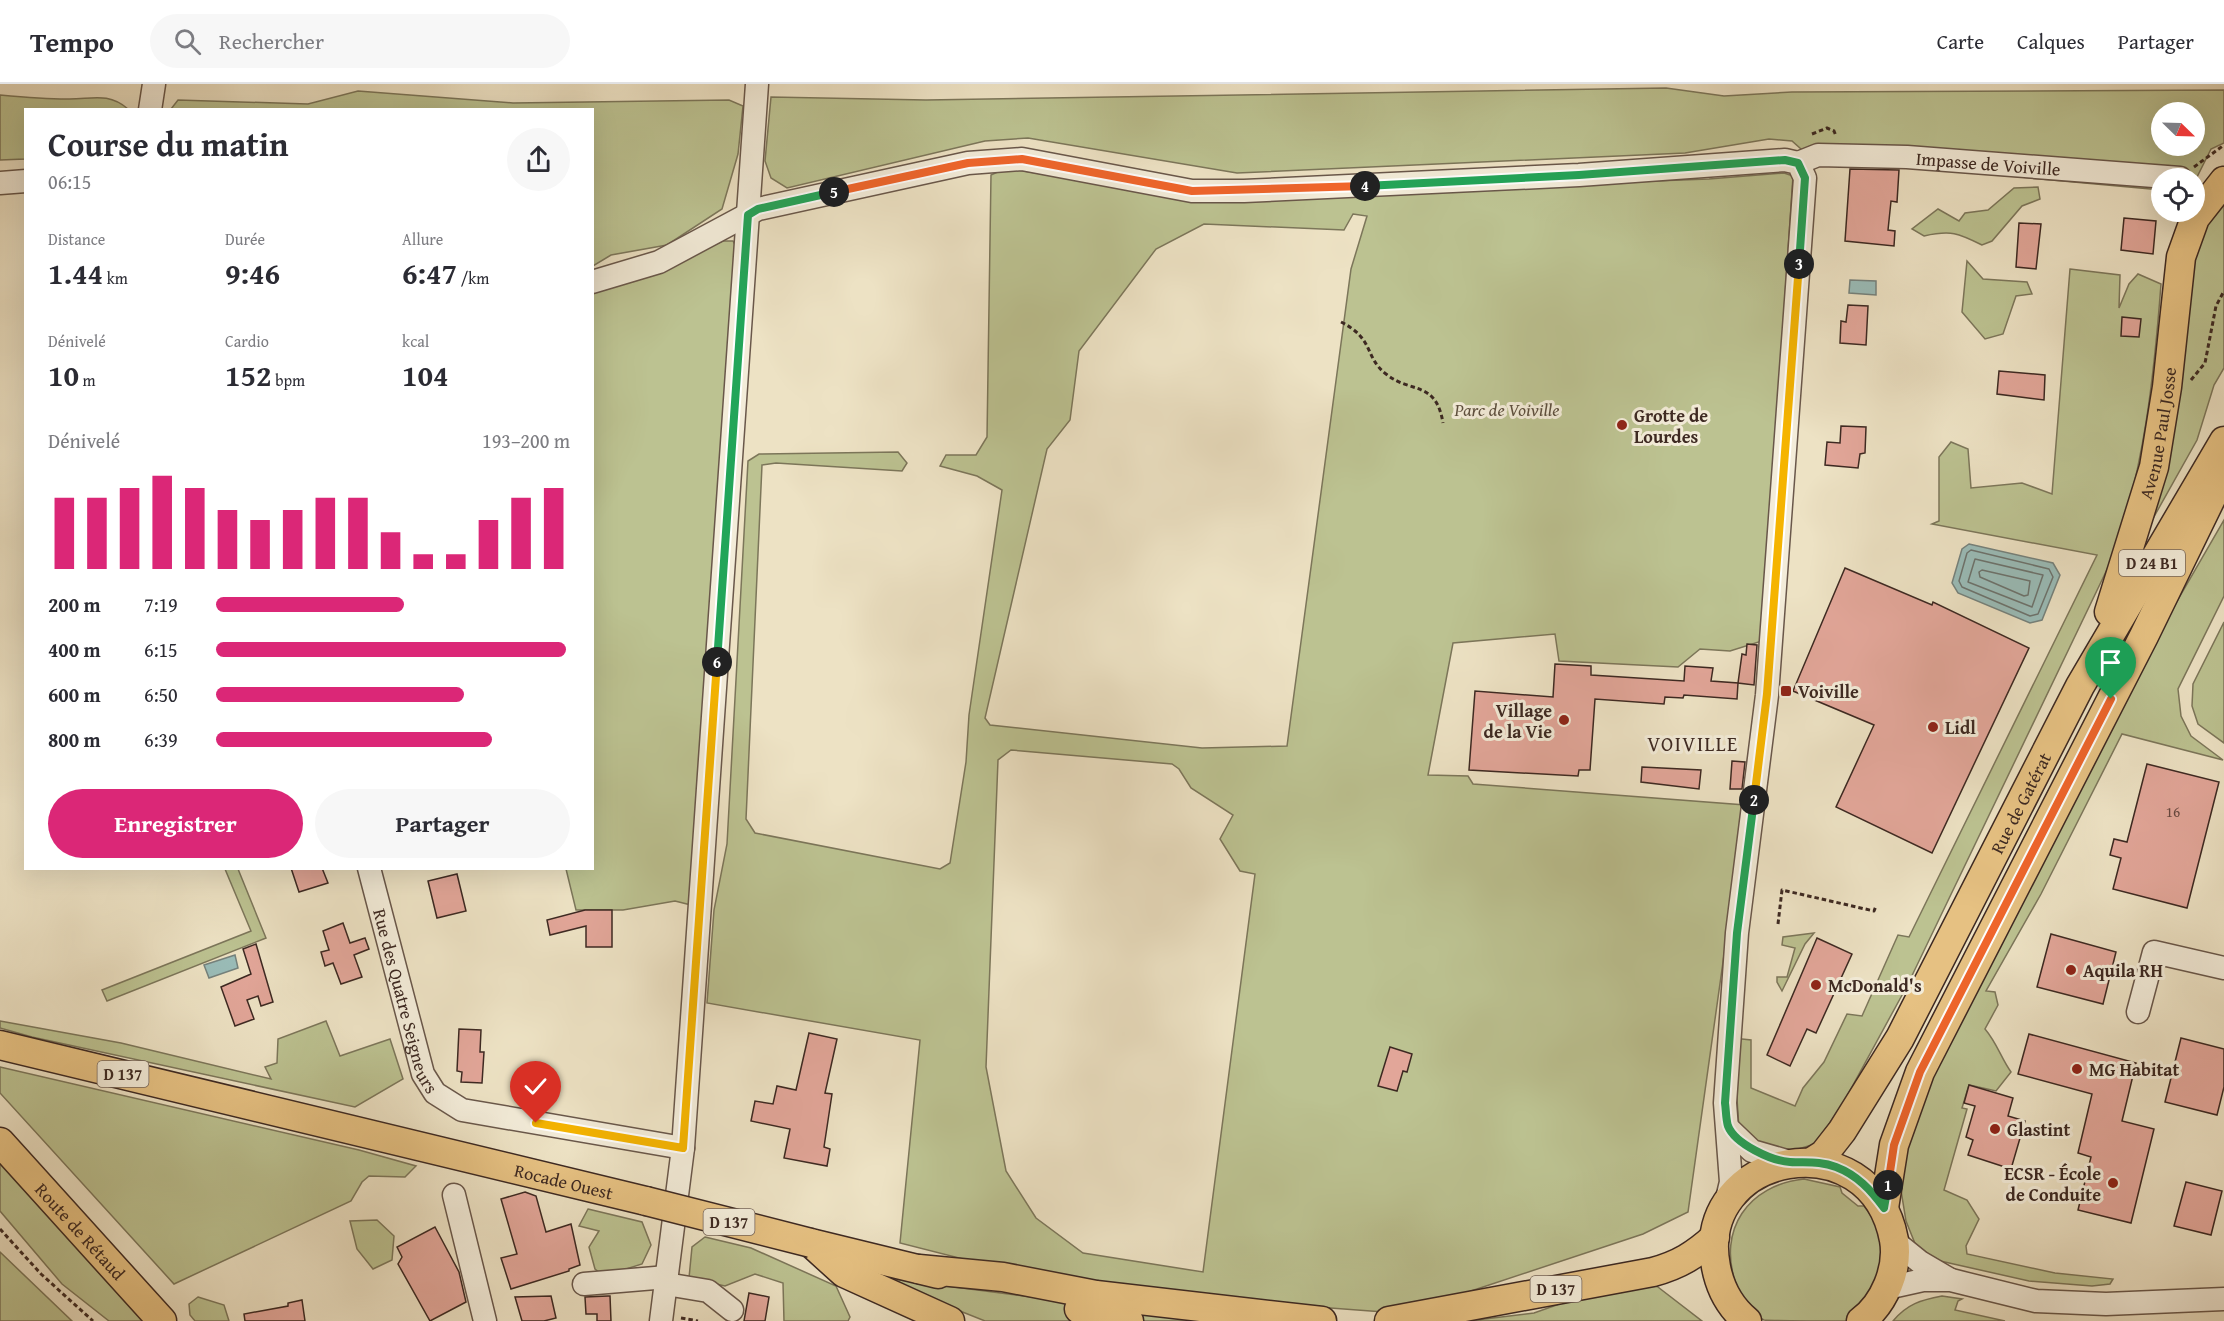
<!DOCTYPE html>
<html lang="fr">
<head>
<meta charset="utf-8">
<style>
	body { margin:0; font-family:"Gentium Book Plus",serif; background:#f7f7f7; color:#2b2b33; height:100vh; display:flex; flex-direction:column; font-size:22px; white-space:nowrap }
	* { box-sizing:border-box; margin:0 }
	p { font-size:20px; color:#7c7c81 }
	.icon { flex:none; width:33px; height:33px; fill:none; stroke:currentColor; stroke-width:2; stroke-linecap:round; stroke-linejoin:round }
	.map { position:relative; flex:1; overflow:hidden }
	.sheet { position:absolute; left:24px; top:24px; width:570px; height:762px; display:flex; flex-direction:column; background:#fff; border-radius:0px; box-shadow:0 6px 24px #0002 }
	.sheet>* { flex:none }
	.needle { width:39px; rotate:113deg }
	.fabs { position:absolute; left:2151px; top:18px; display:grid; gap:12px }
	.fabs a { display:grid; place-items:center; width:54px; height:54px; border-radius:50%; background:#fff; box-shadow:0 6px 24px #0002; font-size:30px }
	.pin { position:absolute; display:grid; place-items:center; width:51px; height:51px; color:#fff; margin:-62px -26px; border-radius:50% 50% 50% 0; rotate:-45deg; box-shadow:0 0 6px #0007 }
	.pin .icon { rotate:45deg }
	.km { position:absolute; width:30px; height:30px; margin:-15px; border-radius:50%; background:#222; color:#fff; font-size:16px; line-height:30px; text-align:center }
	.round { display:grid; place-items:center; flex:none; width:63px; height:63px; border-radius:32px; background:#f7f7f7 }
	.head { display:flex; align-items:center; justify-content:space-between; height:102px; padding:0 24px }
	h1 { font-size:33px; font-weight:700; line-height:45px }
	.stats { display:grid; grid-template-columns:repeat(3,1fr); gap:9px; height:102px; padding:6px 24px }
	.stats div { display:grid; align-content:center }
	.stats b { font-size:30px; font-weight:700 }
	.stats small { font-size:16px; font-weight:400 }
	.stats p { font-size:16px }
	.chart { height:168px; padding:12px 24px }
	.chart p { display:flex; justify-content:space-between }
	.chart svg { width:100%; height:108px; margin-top:6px; stroke:#db2777; stroke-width:6 }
	.cta { display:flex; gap:12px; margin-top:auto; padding:12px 24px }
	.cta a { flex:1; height:69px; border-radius:36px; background:#db2777; color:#fff; font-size:24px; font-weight:700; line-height:69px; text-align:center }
	.cta a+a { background:#f7f7f7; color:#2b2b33 }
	ul { padding:0 24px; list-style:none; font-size:20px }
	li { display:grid; grid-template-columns:96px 72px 1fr; align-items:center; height:45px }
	li i { height:15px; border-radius:8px; background:#db2777 }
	header { display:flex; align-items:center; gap:36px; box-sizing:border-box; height:84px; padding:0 30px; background:#fff; border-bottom:2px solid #e1e1e2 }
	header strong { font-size:28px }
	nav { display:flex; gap:33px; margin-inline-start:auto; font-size:21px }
	.search { width:420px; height:54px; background:#f7f7f7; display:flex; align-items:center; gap:15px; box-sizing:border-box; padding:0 21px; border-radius:33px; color:#7c7c81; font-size:22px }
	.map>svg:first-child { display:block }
</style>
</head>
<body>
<header>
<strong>Tempo</strong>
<div class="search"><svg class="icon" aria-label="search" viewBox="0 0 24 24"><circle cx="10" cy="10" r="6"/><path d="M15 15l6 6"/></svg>Rechercher</div>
<nav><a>Carte</a><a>Calques</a><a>Partager</a></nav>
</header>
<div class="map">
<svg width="2224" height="1237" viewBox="0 0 2224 1237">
	<rect width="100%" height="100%" fill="#ede2c4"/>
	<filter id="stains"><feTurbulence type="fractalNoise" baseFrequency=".00333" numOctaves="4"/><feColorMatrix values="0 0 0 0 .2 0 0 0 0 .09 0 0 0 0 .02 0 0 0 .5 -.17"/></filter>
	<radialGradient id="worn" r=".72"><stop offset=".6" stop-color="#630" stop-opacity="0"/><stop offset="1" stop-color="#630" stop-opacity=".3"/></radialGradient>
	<g fill="#bcc291" stroke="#7c765a" stroke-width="1.5" fill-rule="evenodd">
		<path d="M1666,4L1724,12L1792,8L2224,6V59L2211,65L2195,97L2194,94H2162L2161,106L1899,82L1819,81L1792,57L1769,55L1685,69L1237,89L1028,54L985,57L787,104L771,94L765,77L771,13L926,16ZM2162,28H2194V62H2162Z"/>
		<polygon points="358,7 513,19 729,16 743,22 738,70 722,125 667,161 611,171 593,182 592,26 171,25 178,16 308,20"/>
		<path d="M0,11C22,13 44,15 66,15C90,16 107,7 128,25L26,26L25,75L0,76Z"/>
		<path d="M1006,84L1188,114L1709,95L1784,89L1793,92L1762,557L1730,567L1700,565L1678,583L1559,577L1555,550L1453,559L1428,691L1468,692L1473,700L1745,721L1688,1128L1643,1150L1468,1208L1384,1228L1085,1206L900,1159L920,956L707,919L714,826L727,760L748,377L759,370L898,368L907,379L902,387L776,379L762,381L746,735L755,749L940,785L950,779L966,678L969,631L1002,406L977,392L940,382L946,371H976L987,353L991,91ZM1353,130L1367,132L1351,185L1287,662L1202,664L990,641L985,634L1047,365L1070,336L1079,267L1156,165L1204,140L1344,146ZM1011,666L1172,680L1179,685L1191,704L1233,731L1220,755L1240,787L1255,790L1203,1188L1083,1169L1036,1134L1006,1087L986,983L998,676Z"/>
		<path d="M2038,103L2040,115L2022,122L1992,157L1982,161C1958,149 1951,146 1924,152L1912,145L1938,125L1959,137L1965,129L1988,126L2014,104Z"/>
		<polygon points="2224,112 2224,284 2214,301 2197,356 2146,447 2193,162"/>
		<polygon points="723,157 733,157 736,163 691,821 675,817 623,826 576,826 566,785 592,784 593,205 653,189"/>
		<polygon points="1967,177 1983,195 2027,198 2032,210 2016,212 2003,250 1985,255 1962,228"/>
		<path d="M2070,185L2120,191L2119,224L2129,200L2138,190L2161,200C2154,293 2144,385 2113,473L1907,902L1841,1023L1815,1060L1795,1066L1760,1064L1739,1045L1733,954L1751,956V1004L1795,1022L1803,1004L1824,978L1847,930L1862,932L1898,851L1909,853L2097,471L1932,440L1939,437V373L1951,358L1968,365L1971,404L2022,399L2052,410Z"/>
		<path d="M2224,436V512L2178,605L2181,632L2191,652L2223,676L2122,650L2041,810L1986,907L1995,908L1998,921L1985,945C1997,959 2001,974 2011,988L1996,1007L1969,1001L1962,1024L1967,1025L1944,1106L1967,1116L1979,1135L1966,1162L1967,1170L2055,1189L2113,1195L2110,1200L2092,1202L2029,1197L1927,1174L1918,1167L1906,1137L1899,1094L1908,1052L1938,974L2110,633Z"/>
		<polygon points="2224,538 2224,659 2198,640 2192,622 2193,600"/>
		<polygon points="225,785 238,785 266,854 107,917 102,906 251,847"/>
		<polygon points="1814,849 1805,860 1782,907 1777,898 1777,893 1787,893 1795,864 1782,861 1783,853"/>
		<polygon points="0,937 121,959 271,995 265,983 277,979 278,955 326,937 340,972 390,955 403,995 355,1023 32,953 0,944"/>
		<polygon points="0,983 359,1066 416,1082 405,1093 369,1092 362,1098 351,1117 174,1200 0,1009"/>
		<polygon points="0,1078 143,1237 109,1237 62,1200 0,1127"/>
		<path d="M1804,1095L1840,1103L1842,1109L1858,1122H1864L1873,1134L1882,1157L1879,1196L1847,1237C1831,1237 1775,1237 1764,1236C1751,1230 1740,1213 1736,1200C1717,1146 1748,1101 1804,1095Z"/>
		<polygon points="588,1125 642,1138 651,1161 642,1180 604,1192 595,1185 589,1163 599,1147 579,1142"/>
		<polygon points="377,1136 394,1152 392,1176 373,1185 357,1165 350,1137"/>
		<polygon points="705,1153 751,1164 836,1202 850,1233 848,1237 784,1237 783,1199 755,1190 725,1202 689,1194 692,1163"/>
		<polygon points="0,1168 72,1237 0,1237"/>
		<polygon points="892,1195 1196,1234 1224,1237 985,1237 890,1199"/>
		<polygon points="1654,1200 1702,1237 1468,1237 1534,1229 1582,1212"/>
		<path d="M1942,1212L1962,1215L1958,1217L1955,1226L2005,1237H1893C1907,1220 1921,1216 1942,1212Z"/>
		<polygon points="198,1213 224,1221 229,1237 195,1237 190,1231 189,1220"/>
	</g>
	<g fill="#9abdb9" stroke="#75827d" stroke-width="1.5">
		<polygon points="1850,196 1876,197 1876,211 1849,209"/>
		<polygon points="1969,460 2053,479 2060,491 2042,536 2030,539 1958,509 1952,499 1962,465"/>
		<polygon points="235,871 238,884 209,894 204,881"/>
	</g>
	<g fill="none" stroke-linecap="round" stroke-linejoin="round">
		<g stroke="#6c736e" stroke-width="1.5">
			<polygon points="1971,466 2049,485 2053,493 2038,530 2030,532 1962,503 1959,497 1967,469"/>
			<polygon points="1975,475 2043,491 2032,523 1968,498"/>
			<polygon points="1982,486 2030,497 2028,511 2024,512 1980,493 1979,488"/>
		</g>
	</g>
	<g fill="#e2a699" stroke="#3d2922" stroke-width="1.5">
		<polygon points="1850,85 1899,86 1897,118 1891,117 1888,146 1895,147 1894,162 1845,157"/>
		<polygon points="2124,134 2156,137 2153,170 2121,166"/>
		<polygon points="2019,139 2041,140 2036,185 2016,183"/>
		<polygon points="1848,221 1868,222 1866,261 1840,259 1841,237 1846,238"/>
		<polygon points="2122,233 2141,235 2139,253 2121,252"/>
		<polygon points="1999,287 2045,291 2044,316 1997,310"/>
		<polygon points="1841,342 1866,343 1865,369 1860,370 1858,384 1825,381 1827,358 1840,359"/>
		<polygon points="1845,484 1932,521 1933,518 2029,564 1932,769 1836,723 1874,641 1793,607"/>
		<polygon points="1747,560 1757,561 1754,601 1738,599 1742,570 1746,571"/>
		<polygon points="1555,580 1591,582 1591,591 1684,597 1685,582 1713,584 1711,597 1738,599 1737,615 1684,611 1683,614 1665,613 1664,620 1595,615 1590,686 1579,686 1578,692 1469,686 1475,607 1553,613"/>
		<polygon points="1732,677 1745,678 1742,705 1730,705"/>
		<polygon points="2147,680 2219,698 2187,824 2113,805 2121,774 2110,771 2114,755 2127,758"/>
		<polygon points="1642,683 1701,686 1699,705 1641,698"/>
		<polygon points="291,784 322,784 328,799 299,808"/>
		<polygon points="457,790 466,827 437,834 428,797"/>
		<polygon points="585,826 612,826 612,863 586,863 586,842 550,851 547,836"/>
		<polygon points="343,839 350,859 365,854 369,865 354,871 362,893 341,900 333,879 325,882 321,868 329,866 323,847"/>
		<polygon points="2051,850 2116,868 2103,920 2037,903"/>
		<polygon points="1817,854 1852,870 1816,949 1807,945 1790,982 1767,971"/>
		<polygon points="256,860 273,918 261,922 258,912 247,916 254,935 235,942 221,903 251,890 243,865"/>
		<polygon points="459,945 481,946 480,968 484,968 482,999 461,998 462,988 457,987"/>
		<polygon points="809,949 837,955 825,1009 832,1010 824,1063 830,1065 827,1082 784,1074 790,1045 751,1037 755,1017 773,1020 777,1002 796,1006"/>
		<polygon points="2029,950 2136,979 2122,1037 2154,1045 2131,1139 2078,1126 2091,1073 2078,1069 2092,1010 2018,990"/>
		<polygon points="2181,954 2224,965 2224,1003 2217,1031 2165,1018"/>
		<polygon points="1390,963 1412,970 1407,988 1403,987 1397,1007 1378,1002"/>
		<polygon points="1969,1001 2013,1014 2008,1032 2025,1037 2011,1085 1968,1071 1973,1056 1966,1053 1975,1022 1964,1019"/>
		<polygon points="2186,1098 2222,1107 2211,1151 2174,1142"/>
		<polygon points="525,1108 536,1112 546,1148 571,1140 580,1181 569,1185 569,1187 511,1205 501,1174 517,1170 501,1115"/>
		<polygon points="435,1143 459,1188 466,1218 430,1237 398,1180 402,1173 397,1163"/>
		<polygon points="749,1209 769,1213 765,1237 744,1237"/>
		<polygon points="551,1212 556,1234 544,1237 522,1237 515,1213"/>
		<polygon points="608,1212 610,1212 611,1237 597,1237 597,1230 586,1230 585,1213"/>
		<polygon points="302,1216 305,1237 245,1237 244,1230 288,1222 288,1219"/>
	</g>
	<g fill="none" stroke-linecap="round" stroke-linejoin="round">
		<g stroke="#69574a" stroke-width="25">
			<g id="minor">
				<polyline points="150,26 154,0"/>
				<path id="s1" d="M1798,79L1818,71L1907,73L2180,94"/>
				<polyline points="0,99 26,97"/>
				<polyline points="592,198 659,178 758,125 968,79 1022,75 1192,107 1244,107 1579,91 1785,76 1798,79 1805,94 1767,611 1737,849 1725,1019 1731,1098 1725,1123"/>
				<path id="s2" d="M369,784L423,990L435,1009L462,1026L683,1064"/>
				<polyline points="2138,928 2154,868 2224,884"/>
				<polyline points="1728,1044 1752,1067 1790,1078"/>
				<polyline points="454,1111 485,1237"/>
				<polyline points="1894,1157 1920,1178 1949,1195"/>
				<polyline points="584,1200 667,1193"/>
				<polyline points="666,1200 708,1207 732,1226"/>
				<polyline points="1887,1204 1923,1196 1951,1196 2036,1217 2106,1220 2224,1215"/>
				<polyline points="661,1237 683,1064 757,0"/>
			</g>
		</g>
		<g stroke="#3d2922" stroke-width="31">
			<g id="major">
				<path id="s3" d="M2109,528L2154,383L2167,303L2181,173L2195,134L2224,97"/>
				<path id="s4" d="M0,961L646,1117"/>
				<path id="s5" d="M0,1058L162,1237"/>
				<path id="s6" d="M1813,1077L1824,1070L1842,1047L1900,954L2080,602L2224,357"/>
				<polyline points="1884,1124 1894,1061 1920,988 2144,552 2220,396"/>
				<polyline points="811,1159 938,1190"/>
				<polyline points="812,1160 844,1189 950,1237"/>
				<polyline points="919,1185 1003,1193 1096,1211 1322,1237"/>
				<polyline points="1079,1225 1129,1237"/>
				<path d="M1389,1237L1653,1188C1679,1181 1695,1171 1715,1153"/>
				<path d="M1747,1237C1730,1223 1720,1204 1716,1183C1693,1068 1871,1033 1894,1156C1899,1185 1884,1220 1861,1237"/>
			</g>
		</g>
		<g stroke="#3d2922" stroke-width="3" stroke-dasharray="4.5 3" stroke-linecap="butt">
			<polyline points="1812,50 1827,44 1834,47 1836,52"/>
			<polyline points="2194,83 2224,61"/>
			<path d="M1341,238C1375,255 1364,273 1386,290C1411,310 1436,296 1443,339"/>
			<polyline points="2191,296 2205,279 2216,222 2224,207"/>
			<polyline points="1778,840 1782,806 1874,827 1876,822"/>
			<polyline points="0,1145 41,1190 93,1237"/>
			<polyline points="681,1234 698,1237"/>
		</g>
		<use href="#minor" stroke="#f3ecd9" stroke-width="22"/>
		<use href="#major" stroke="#e6c182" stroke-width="28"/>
		<g stroke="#3d2922" stroke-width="31" stroke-linecap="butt">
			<polyline id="major-bridge" points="646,1117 811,1159"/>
		</g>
		<use href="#major-bridge" stroke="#e6c182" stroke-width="28"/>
	</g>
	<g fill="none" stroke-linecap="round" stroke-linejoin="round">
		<g stroke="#fff" stroke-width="12">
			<polyline id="split-1" points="1888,1101 1894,1061 1920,988 2111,615"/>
		</g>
		<g stroke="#fff" stroke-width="12">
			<path id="split-2" d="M1754,716L1737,849L1725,1019C1726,1026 1726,1036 1728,1042C1735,1060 1772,1077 1790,1078C1806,1079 1820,1077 1836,1083C1857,1091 1871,1106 1884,1124L1888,1101"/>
		</g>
		<g stroke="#fff" stroke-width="12">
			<polyline id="split-3" points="1754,716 1767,610 1799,180"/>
		</g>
		<g stroke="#fff" stroke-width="12">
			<polyline id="split-4" points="1365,102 1579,91 1785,76 1798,79 1805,94 1799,180"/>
		</g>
		<g stroke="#fff" stroke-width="12">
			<polyline id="split-5" points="834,108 968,79 1022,75 1192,107 1365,102"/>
		</g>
		<g stroke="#fff" stroke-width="12">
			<polyline id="split-6" points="717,578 748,131 758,125 834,108"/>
		</g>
		<g stroke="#fff" stroke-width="12">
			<polyline id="split-7" points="536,1039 683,1064 717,578"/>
		</g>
		<use href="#split-1" stroke="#f0652b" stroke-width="8"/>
		<use href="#split-2" stroke="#22a559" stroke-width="8"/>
		<use href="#split-3" stroke="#f5b400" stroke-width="8"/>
		<use href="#split-4" stroke="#22a559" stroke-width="8"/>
		<use href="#split-5" stroke="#f0652b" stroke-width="8"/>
		<use href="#split-6" stroke="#22a559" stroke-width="8"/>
		<use href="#split-7" stroke="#f5b400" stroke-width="8"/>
	</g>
	<g fill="#8f2418" stroke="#f3ecd9" stroke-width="2">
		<circle cx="1622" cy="341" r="6"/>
		<rect x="1780" y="601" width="12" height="12" rx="3"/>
		<circle cx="1564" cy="636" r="6"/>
		<circle cx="1933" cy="643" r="6"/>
		<circle cx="2071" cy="886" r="6"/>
		<circle cx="1816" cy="901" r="6"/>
		<circle cx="2077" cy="985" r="6"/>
		<circle cx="1995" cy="1045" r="6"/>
		<circle cx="2113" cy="1099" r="6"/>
	</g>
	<g text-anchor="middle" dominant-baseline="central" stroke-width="6" stroke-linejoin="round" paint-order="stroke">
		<g font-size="15" fill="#664840">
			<text x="2173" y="727">16</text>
		</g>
		<g fill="#f3ecd9" stroke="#746459" stroke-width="1.5">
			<rect x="2119" y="466" width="66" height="26" rx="4.5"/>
			<rect x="97.5" y="977" width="51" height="26" rx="4.5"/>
			<rect x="703.5" y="1125" width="51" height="26" rx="4.5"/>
			<rect x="1530.5" y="1192" width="51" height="26" rx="4.5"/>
		</g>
		<g font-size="16" font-weight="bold" fill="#3d2922">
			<text x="2152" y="479">D 24 B1</text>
			<text x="123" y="990">D 137</text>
			<text x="729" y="1138">D 137</text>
			<text x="1556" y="1205">D 137</text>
		</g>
		<g font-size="18" fill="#3d2922" stroke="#f3ecd9">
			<text stroke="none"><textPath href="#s1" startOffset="192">Impasse de Voiville</textPath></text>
			<text stroke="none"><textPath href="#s3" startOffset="186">Avenue Paul Josse</textPath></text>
			<text stroke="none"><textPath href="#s6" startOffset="416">Rue de Gatérat</textPath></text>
			<text stroke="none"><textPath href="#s2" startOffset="138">Rue des Quatre Seigneurs</textPath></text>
			<text stroke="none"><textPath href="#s4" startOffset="580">Rocade Ouest</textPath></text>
			<text stroke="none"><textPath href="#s5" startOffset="120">Route de Rétaud</textPath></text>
		</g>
		<g font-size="18" font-style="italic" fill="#5d4f3e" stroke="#f3ecd9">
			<text x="1507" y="325">Parc de Voiville</text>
		</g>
		<g font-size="18" font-weight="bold" fill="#3d2922" stroke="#f3ecd9" text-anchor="start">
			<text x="1634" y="331">Grotte de<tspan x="1634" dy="21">Lourdes</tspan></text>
			<text x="1798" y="607">Voiville</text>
			<text x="1552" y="626" text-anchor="end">Village<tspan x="1552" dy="21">de la Vie</tspan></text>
			<text x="1945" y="643">Lidl</text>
			<text x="2083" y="886">Aquila RH</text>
			<text x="1828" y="901">McDonald's</text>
			<text x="2089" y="985">MG Habitat</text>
			<text x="2007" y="1045">Glastint</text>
			<text x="2101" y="1089" text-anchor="end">ECSR - École<tspan x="2101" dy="21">de Conduite</tspan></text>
		</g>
		<g font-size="20" letter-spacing="1.5" fill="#3d2922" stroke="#f3ecd9">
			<text x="1693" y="659">VOIVILLE</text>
		</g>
	</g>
	<rect width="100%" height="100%" filter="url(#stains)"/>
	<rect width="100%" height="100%" fill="url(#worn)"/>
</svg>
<div class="fabs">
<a><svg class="needle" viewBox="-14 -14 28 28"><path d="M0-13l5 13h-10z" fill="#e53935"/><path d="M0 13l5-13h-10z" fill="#7c7c81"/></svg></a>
<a><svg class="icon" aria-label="locate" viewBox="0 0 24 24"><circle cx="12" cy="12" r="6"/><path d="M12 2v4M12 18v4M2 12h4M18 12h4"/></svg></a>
</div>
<div class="pin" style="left:2111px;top:615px;background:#1e9e55"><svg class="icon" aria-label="arrive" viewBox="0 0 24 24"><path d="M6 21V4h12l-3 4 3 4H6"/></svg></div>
<div class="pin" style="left:536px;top:1039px;background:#d93025"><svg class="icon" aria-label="check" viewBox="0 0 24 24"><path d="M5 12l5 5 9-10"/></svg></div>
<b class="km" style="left:1888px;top:1101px">1</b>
<b class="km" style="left:1754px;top:716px">2</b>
<b class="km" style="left:1799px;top:180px">3</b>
<b class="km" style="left:1365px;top:102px">4</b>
<b class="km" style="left:834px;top:108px">5</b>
<b class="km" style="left:717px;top:578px">6</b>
<section class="sheet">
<div class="head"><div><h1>Course du matin</h1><p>06:15</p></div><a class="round"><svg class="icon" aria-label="share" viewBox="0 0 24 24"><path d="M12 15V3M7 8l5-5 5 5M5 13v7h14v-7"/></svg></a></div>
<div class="stats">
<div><p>Distance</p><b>1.44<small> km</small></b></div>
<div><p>Durée</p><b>9:46</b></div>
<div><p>Allure</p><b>6:47<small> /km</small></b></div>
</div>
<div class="stats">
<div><p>Dénivelé</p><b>10<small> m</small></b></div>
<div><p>Cardio</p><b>152<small> bpm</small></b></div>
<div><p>kcal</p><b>104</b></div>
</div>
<div class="chart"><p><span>Dénivelé</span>193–200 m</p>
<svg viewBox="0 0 160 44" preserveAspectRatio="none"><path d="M5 44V15M15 44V15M25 44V11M35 44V6M45 44V11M55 44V20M65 44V24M75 44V20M85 44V15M95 44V15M105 44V29M115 44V38M125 44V38M135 44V24M145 44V15M155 44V11"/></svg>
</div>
<ul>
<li><b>200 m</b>7:19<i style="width:53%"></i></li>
<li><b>400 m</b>6:15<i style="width:99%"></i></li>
<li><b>600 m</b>6:50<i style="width:70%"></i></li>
<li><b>800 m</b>6:39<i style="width:78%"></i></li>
</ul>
<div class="cta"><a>Enregistrer</a><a>Partager</a></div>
</section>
</div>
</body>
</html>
